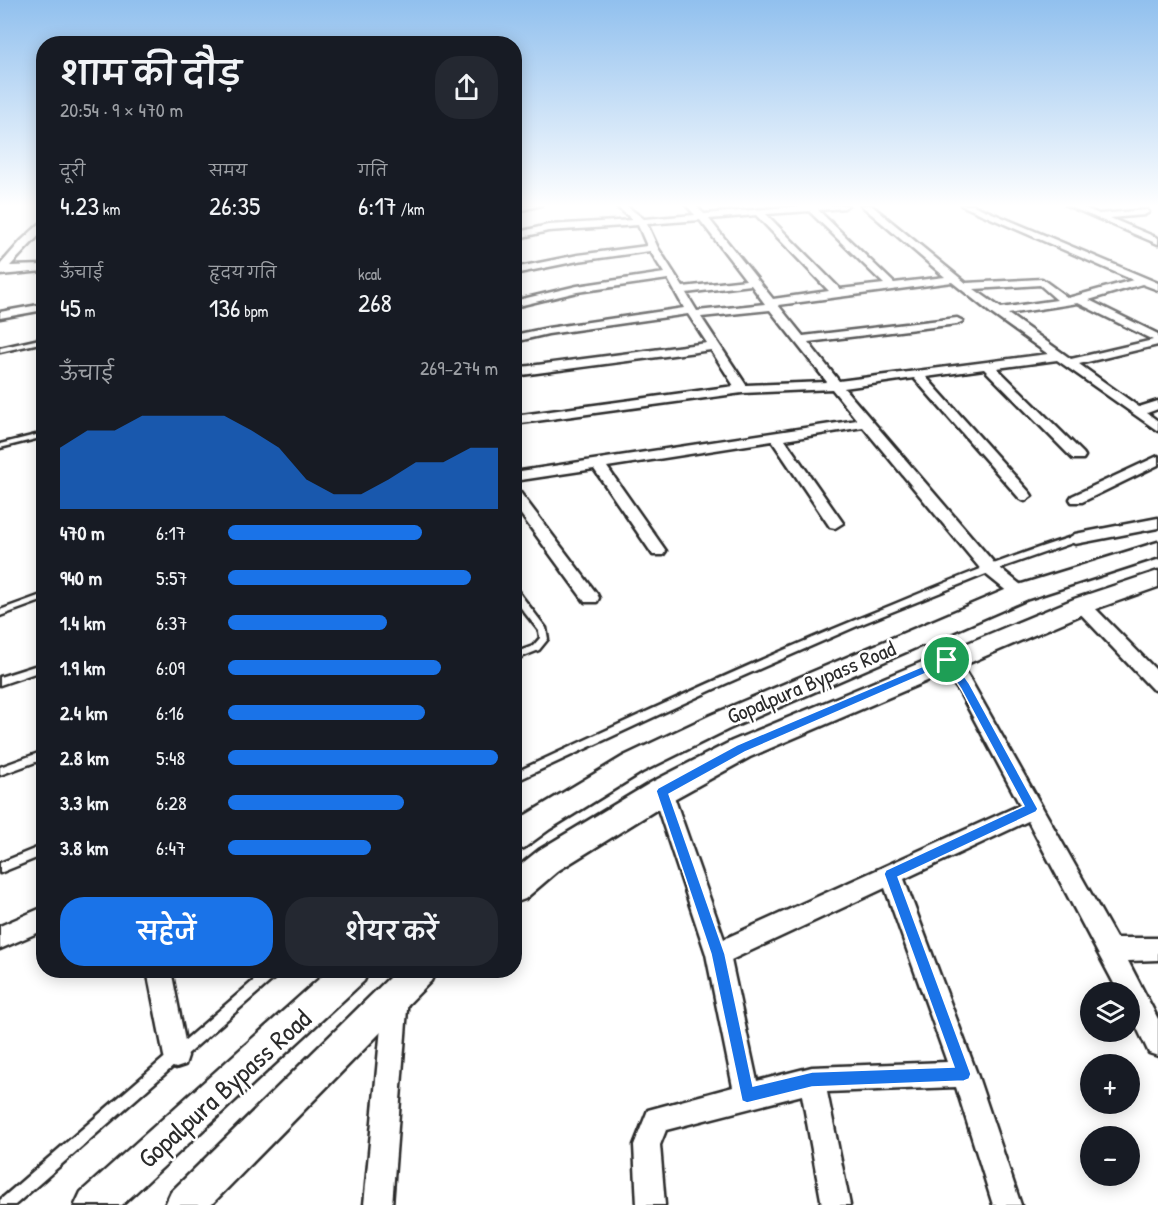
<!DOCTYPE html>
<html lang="hi">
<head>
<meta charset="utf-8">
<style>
	body { margin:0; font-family:"Patrick Hand","Playpen Sans Deva",sans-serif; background:#242831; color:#f1f3f6; height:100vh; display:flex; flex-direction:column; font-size:22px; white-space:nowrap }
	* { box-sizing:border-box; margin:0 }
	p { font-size:20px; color:#9ea1a6 }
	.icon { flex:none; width:33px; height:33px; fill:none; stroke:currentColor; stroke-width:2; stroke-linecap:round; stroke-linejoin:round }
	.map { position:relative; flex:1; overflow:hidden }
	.drawer { position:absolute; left:36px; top:36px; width:486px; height:942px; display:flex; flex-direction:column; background:#171b24; border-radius:24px; box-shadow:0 3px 15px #0003 }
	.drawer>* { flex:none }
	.controls { position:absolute; left:1080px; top:982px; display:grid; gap:12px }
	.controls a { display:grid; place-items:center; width:60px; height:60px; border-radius:50%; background:#171b24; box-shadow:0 3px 15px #0003; font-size:30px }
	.pin { position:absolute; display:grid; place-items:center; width:51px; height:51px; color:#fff; margin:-26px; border:3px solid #fff; border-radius:50%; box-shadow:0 2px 6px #0007 }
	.round { display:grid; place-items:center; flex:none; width:63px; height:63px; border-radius:24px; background:#242831 }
	.overview { display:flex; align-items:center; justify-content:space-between; height:102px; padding:0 24px }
	h1 { font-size:33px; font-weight:600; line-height:45px }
	.stats { display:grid; grid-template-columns:repeat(3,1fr); gap:9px; height:102px; padding:6px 24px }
	.stats div { display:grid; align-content:center }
	.stats b { font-size:26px; font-weight:600 }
	.stats small { font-size:16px; font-weight:400 }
	.stats p { font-size:16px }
	.chart { height:168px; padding:12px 24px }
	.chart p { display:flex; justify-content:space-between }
	.chart svg { width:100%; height:108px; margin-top:6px; fill:#1a73e8; opacity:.7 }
	.primary-button { display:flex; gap:12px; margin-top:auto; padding:12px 24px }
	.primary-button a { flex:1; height:69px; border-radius:24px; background:#1a73e8; color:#fff; font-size:24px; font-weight:600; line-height:69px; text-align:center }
	.primary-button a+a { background:#242831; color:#f1f3f6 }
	ul { padding:0 24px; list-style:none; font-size:20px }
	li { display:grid; grid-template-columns:96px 72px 1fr; align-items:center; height:45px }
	li i { height:15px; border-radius:8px; background:#1a73e8 }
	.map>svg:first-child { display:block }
</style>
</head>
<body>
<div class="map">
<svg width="1158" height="1205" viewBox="0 0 1158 1205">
	<rect width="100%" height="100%" fill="#fff"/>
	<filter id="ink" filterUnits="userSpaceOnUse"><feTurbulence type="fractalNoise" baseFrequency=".0167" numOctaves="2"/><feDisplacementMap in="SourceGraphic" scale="12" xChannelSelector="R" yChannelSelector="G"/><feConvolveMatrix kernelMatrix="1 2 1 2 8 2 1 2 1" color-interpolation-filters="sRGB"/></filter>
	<g filter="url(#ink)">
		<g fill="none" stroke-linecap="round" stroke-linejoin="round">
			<g stroke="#2b2b2b" stroke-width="5">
				<g id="lane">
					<polygon points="44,338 44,342 0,352 0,348"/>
					<polygon points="44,433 44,437 0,448 0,444"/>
					<path d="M1075,536L1078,537L1079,539L1078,541L1006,566L864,623L725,684L514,782V773C639,715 764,656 892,605C952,580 1013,555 1075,536Z"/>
					<polygon points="514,589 517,590 546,628 548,639 539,650 514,660 514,653 533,646 540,638 539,631 514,599"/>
					<polygon points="44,594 44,600 0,616 0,610"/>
					<polygon points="44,663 44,670 0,685 0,677"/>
					<polygon points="44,751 44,759 0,775 0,767"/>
					<polygon points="44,845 44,855 0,873 0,863"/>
					<polygon points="266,970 281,970 279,974 15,1205 0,1205 0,1200"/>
				</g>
			</g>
			<g stroke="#2b2b2b" stroke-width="5">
				<g id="street">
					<polygon points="522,205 541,205 514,212 514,206"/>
					<path d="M615,205H625L644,219L695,215L686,205H695L704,214L813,205H848L844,208L818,210L894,283L945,277L861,205H871L966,283L1042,279L1068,298L1133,280L961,205H973L1158,283V290L1142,284L1089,300L1158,334V345L1079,364L1139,407L1158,401V409L1147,413L1158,421V431L1057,360L997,368L1083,453L1085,456L1083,459H1073L984,369L926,377L1030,493L1032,496L1025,501L1020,499L914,378L844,388L995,564L1026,589L1028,593L1026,597H1014L983,572L863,427L785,440L843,523L835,528L830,527L772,441L607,467L666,551L663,555H653L594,469L514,481V472L857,420L832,389L742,393L514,424V416L734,386L711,350L514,376V368L707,343L688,314L548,334L514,342V335L548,328L684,308L668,279L577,292L514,307V301L577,286L664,273L650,251L578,261L514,274V268L578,255L647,246L638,225L548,231L514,239V233L548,225L633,220ZM809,211L884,284L840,289L766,214ZM756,215L829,291L773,299L709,219ZM700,220L746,280L683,287L658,248L647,224ZM952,282L992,314L1048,354L839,381L808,342L957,324L963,321L957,318L803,336L778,305ZM751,285L765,304L697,311L686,293ZM1040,285L1057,300L1001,308L974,289ZM1078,303L1153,340L1071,359L1008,314ZM770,310L827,382L746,385L701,317Z"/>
					<polygon points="1066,205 1078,205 1099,214 1147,210 1149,212 1144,215 1110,218 1158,238 1158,244"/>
					<polygon points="44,220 44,230 10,266 44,265 44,271 0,275 0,265 22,240"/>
					<polygon points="44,304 44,310 0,318 0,312"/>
					<polygon points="1158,456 1158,465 1082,502 1072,502 1070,499 1072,496"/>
					<polygon points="514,489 519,491 597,594 599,598 597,602 585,602 514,505"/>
					<polygon points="1158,518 1158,528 1075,544 1067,539 1075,534"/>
					<polygon points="1082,599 1088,601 1158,672 1158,691 1152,689 1076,609 1074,605 1076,601"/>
					<path d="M924,628C941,633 961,666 971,681L1116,938H1158V960L1128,961L1158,1019V1056L1149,1053L1130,1013V993H1119L1028,821L904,879L977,1074L1021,1205H993L956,1087L827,1092L850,1205H822L802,1095L666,1130L660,1145L665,1205H637L634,1145L648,1110L733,1087L706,954L652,791L655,785L662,782L669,785L672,791L724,939L1020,805L959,691L915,634L918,629ZM885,888L947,1062L812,1067L757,1081L731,960Z"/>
					<polygon points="44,907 44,930 0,949 0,926"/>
					<polygon points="147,970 171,970 188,1056 185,1065 176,1068 167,1065 164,1056"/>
					<polygon points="396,984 404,988 408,996 392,1205 364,1205 384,996 388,988"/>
				</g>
			</g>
			<g stroke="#2b2b2b" stroke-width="5">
				<g id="secondary">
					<polygon points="1158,542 1158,557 1028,599 729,729 642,772 550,829 524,848 514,852 514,822 624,756 711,715 1012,587"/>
					<polygon points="1158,571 1158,587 1090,611 750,757 672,800 559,870 525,899 514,903 514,870 539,850 652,782 732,741 1074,599"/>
					<polygon points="329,970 369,970 364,981 122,1205 75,1205 81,1192"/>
					<polygon points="397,970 436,970 431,981 211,1205 165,1205 171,1192"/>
				</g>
			</g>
			<use href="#lane" fill="#fff" fill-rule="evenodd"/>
			<use href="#street" fill="#fff" fill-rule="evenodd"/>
			<use href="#secondary" fill="#fff" fill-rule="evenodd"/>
		</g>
	</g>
	<linearGradient id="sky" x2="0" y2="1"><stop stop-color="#91c0ee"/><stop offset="0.55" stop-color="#fff"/><stop offset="1" stop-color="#fff" stop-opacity="0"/></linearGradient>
	<rect width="1158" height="374" fill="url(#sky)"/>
	<path fill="#1a73e8" stroke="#fff" stroke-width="1.5" fill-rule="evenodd" d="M947,656L951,657L969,683L1038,809L1036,812L898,877L971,1074L969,1079L964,1081L812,1087L747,1103L742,1101L711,954L656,791L658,788L737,745ZM945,665L961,689L1024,806L886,870L884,874L954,1067L812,1072L753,1086L725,954L669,794L745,752Z"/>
	<g text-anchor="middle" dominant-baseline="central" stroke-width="5" stroke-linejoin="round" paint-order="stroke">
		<g font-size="22" fill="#2b2b2b" stroke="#fff">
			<text transform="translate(811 682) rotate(-23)">Gopalpura Bypass Road</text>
		</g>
		<g font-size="27" fill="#2b2b2b" stroke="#fff">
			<text transform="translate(224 1088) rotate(-42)">Gopalpura Bypass Road</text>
		</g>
	</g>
</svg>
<div class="controls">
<a><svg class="icon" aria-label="layers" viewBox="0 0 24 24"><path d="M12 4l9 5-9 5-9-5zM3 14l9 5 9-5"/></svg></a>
<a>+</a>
<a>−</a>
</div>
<div class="pin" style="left:947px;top:660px;background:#1e9e55"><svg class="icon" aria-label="arrive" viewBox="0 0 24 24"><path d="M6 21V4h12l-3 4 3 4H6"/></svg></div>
<section class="drawer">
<div class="overview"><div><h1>शाम की दौड़</h1><p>20:54 · 9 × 470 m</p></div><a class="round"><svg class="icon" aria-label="share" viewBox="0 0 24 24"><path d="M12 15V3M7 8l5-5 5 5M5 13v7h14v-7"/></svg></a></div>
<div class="stats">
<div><p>दूरी</p><b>4.23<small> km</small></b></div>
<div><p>समय</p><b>26:35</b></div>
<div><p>गति</p><b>6:17<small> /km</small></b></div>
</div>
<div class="stats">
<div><p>ऊँचाई</p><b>45<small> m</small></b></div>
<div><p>हृदय गति</p><b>136<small> bpm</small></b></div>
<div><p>kcal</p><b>268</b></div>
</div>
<div class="chart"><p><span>ऊँचाई</span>269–274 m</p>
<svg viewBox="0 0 160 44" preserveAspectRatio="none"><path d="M0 44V19L10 12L20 12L30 6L40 6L50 6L60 6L70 12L80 19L90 32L100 38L110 38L120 32L130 25L140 25L150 19L160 19V44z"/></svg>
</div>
<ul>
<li><b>470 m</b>6:17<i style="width:72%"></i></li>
<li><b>940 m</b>5:57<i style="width:90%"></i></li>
<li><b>1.4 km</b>6:37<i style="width:59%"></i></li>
<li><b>1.9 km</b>6:09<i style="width:79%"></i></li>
<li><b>2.4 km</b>6:16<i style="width:73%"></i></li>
<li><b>2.8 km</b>5:48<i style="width:100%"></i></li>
<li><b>3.3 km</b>6:28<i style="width:65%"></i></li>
<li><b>3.8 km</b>6:47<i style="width:53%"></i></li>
</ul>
<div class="primary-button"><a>सहेजें</a><a>शेयर करें</a></div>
</section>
</div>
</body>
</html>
